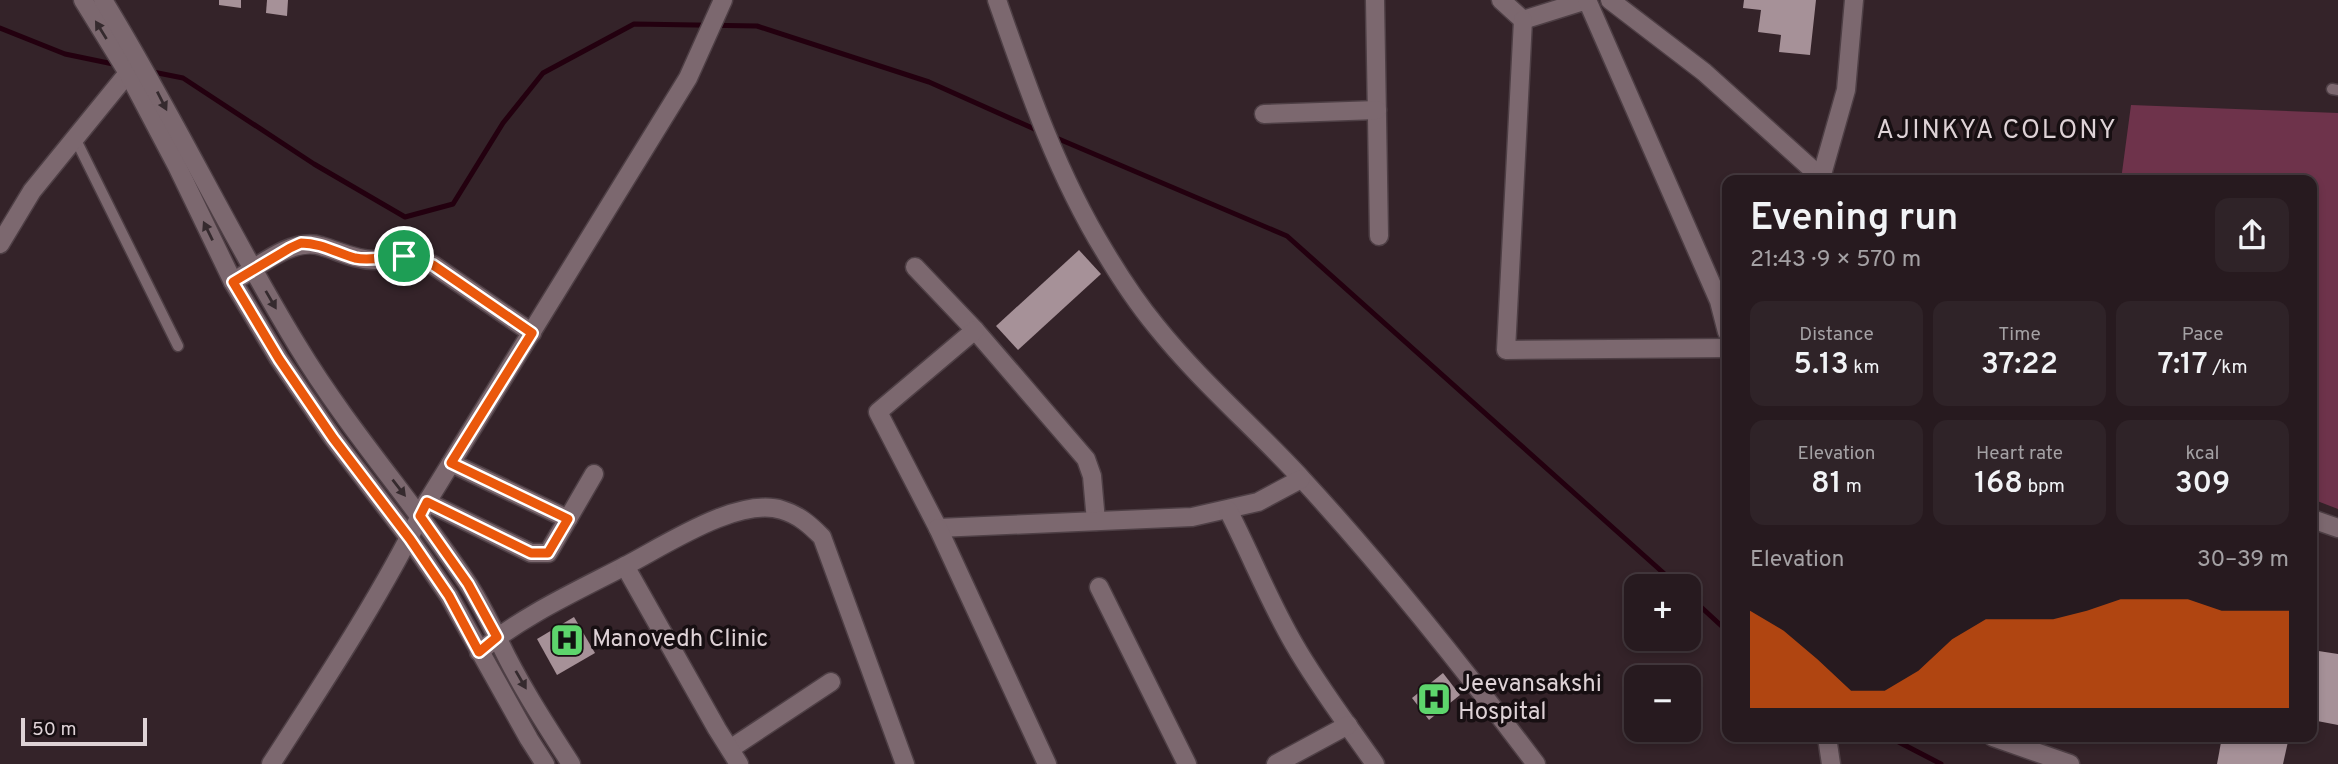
<!DOCTYPE html>
<html lang="en">
<head>
<meta charset="utf-8">
<style>
	body { margin:0; font-family:Overpass,sans-serif; background:#2f2328; color:#f1f3f6; height:100vh; display:flex; flex-direction:column; font-size:26px; white-space:nowrap }
	* { box-sizing:border-box; margin:0 }
	p { font-size:23px; color:#a4a1a4 }
	.icon { flex:none; width:38px; height:38px; fill:none; stroke:currentColor; stroke-width:2; stroke-linecap:round; stroke-linejoin:round }
	.map { position:relative; flex:1; overflow:hidden }
	.side { position:absolute; left:1722px; top:175px; width:595px; height:567px; display:flex; flex-direction:column; background:#271a1f; border-radius:14px; box-shadow:0 4px 10px #0003,0 0 0 2px #43383d }
	.side>* { flex:none }
	.tools { position:absolute; left:1624px; top:574px; display:grid; gap:14px }
	.tools a { display:grid; place-items:center; width:77px; height:77px; border-radius:14px; background:#271a1f; box-shadow:0 4px 10px #0003,0 0 0 2px #43383d; font-size:35px }
	.scale { position:absolute; left:21px; bottom:18px; width:126px; box-sizing:border-box; padding-left:7px; border:4px solid #ded2d6; border-top:0; font-size:19px; line-height:24px; white-space:nowrap; color:#ded2d6; -webkit-text-stroke:5px #170f12; paint-order:stroke }
	.pin { position:absolute; display:grid; place-items:center; width:60px; height:60px; color:#fff; margin:-30px; border:4px solid #fff; border-radius:50%; box-shadow:0 2px 7px #0007 }
	.round { display:grid; place-items:center; flex:none; width:74px; height:74px; border-radius:14px; background:#2f2328 }
	.summary { display:flex; align-items:center; justify-content:space-between; height:119px; padding:0 28px }
	h1 { font-size:38px; font-weight:600; line-height:52px }
	.metrics { display:grid; grid-template-columns:repeat(3,1fr); gap:10px; height:119px; padding:7px 28px }
	.metrics div { display:grid; align-content:center; border-radius:14px; background:#2f2328; text-align:center }
	.metrics b { font-size:30px; font-weight:600 }
	.metrics small { font-size:19px; font-weight:400 }
	.metrics p { font-size:19px }
	.chart { height:196px; padding:14px 28px }
	.chart p { display:flex; justify-content:space-between }
	.chart svg { width:100%; height:126px; margin-top:7px; fill:#ea580c; opacity:.7 }
	.map>svg:first-child { display:block }
</style>
</head>
<body>
<div class="map">
<svg width="2338" height="764" viewBox="0 0 2338 764">
	<rect width="100%" height="100%" fill="#342329"/>
	<polygon fill="#6e334b" points="2131,105 2338,113 2338,509 2312,499 2312,180 2121,180"/>
	<g fill="none" stroke-linecap="round" stroke-linejoin="round">
		<g stroke="#23000f" stroke-width="5">
			<polyline points="0,28 65,54 118,65"/>
			<polyline points="148,71 183,78 314,164 405,217 453,204 503,123 543,73 634,24 757,26 929,82 1039,131"/>
			<polyline points="1054,137 1287,236 1678,586"/>
			<polyline points="1689,596 1727,631"/>
			<polyline points="1889,737 1941,764"/>
		</g>
	</g>
	<g fill="#a69198">
		<polygon points="219,0 241,0 241,8 219,5"/>
		<polygon points="267,0 288,0 287,16 266,13"/>
		<polygon points="1744,0 1816,0 1810,55 1779,52 1781,35 1758,32 1761,10 1743,8"/>
		<polygon points="1079,250 1101,274 1018,350 996,326"/>
		<polygon points="574,617 595,653 557,675 537,639"/>
		<polygon points="2312,650 2338,654 2338,725 2312,720"/>
		<polygon points="1443,673 1460,695 1429,720 1412,698"/>
		<polygon points="2222,737 2289,737 2283,764 2217,764"/>
	</g>
	<g fill="none" stroke-linecap="round" stroke-linejoin="round">
		<g stroke="#4e3f45" stroke-width="13">
			<g id="service">
				<polyline points="2332,89 2338,90"/>
				<polyline points="75,138 178,346"/>
			</g>
		</g>
		<g stroke="#4e3f45" stroke-width="21">
			<g id="minor">
				<path d="M997,0C1027,86 1057,174 1105,252C1120,277 1137,303 1156,326C1200,381 1254,427 1302,479C1385,569 1462,666 1536,764"/>
				<polyline points="1375,0 1379,236"/>
				<polyline points="1501,0 1523,20 1587,0"/>
				<polyline points="1587,0 1719,301 1727,332"/>
				<polyline points="1610,0 1704,72 1824,180"/>
				<polyline points="1523,20 1506,350 1727,348"/>
				<polyline points="1264,114 1377,110"/>
				<polyline points="1821,178 1846,90 1854,0"/>
				<polyline points="0,244 32,191 137,62"/>
				<polyline points="915,267 975,330 1086,459 1092,476 1096,521"/>
				<path d="M233,282C258,267 292,237 321,246C339,251 355,260 374,260C401,259 406,252 433,265L532,333"/>
				<polyline points="975,330 878,412 938,528 1192,517 1258,502 1301,479"/>
				<polyline points="451,463 568,519"/>
				<polyline points="427,502 531,553 548,553 551,548 594,474"/>
				<path d="M1228,510C1251,555 1269,601 1294,644C1318,686 1348,725 1375,764"/>
				<polyline points="2312,519 2338,528"/>
				<polyline points="938,528 1047,764"/>
				<polyline points="1099,587 1187,764"/>
				<path d="M479,652C522,616 575,592 625,566"/>
				<polyline points="1827,737 1831,764"/>
				<polyline points="1993,737 2070,764"/>
				<polyline points="730,749 831,682"/>
				<path d="M271,764C326,679 383,593 427,502L688,78L723,0"/>
				<path d="M739,764L717,729L625,566C664,546 738,496 782,510C799,515 810,525 822,537L905,764"/>
				<polyline points="1276,764 1348,725"/>
			</g>
		</g>
		<g stroke="#4e3f45" stroke-width="21">
			<g id="tertiary">
				<polyline points="83,0 128,73 177,166 233,282 279,359 333,438 410,539 449,596 529,739 545,764"/>
				<path d="M103,0C172,112 228,232 297,345C347,428 412,501 466,581C479,600 489,621 499,641C519,684 546,725 571,764"/>
			</g>
		</g>
		<use href="#service" stroke="#7c686f" stroke-width="10"/>
		<use href="#minor" stroke="#7c686f" stroke-width="18"/>
		<use href="#tertiary" stroke="#7c686f" stroke-width="18"/>
	</g>
	<defs><path id="oneway-solid" d="M-6-.8H1V-3.2L6.5 0L1 3.2V.8H-6Z" transform="scale(1.75)"/></defs>
	<g fill="#352a2e">
		<use href="#oneway-solid" transform="translate(101 30) rotate(-122)"/>
		<use href="#oneway-solid" transform="translate(162 101) rotate(63)"/>
		<use href="#oneway-solid" transform="translate(208 231) rotate(-116)"/>
		<use href="#oneway-solid" transform="translate(271 300) rotate(60)"/>
		<use href="#oneway-solid" transform="translate(399 488) rotate(52)"/>
		<use href="#oneway-solid" transform="translate(521 680) rotate(60)"/>
	</g>
	<g fill="none" stroke-linecap="round" stroke-linejoin="round">
		<g stroke="#fff" stroke-width="14">
			<path id="route" d="M301,243C321,243 337,253 355,258C373,262 389,255 406,256C416,257 424,261 433,265L532,333L451,463L568,519L548,553H531L427,502L420,516L468,584L497,637L479,652L449,596L410,539L333,438L279,359L233,282L290,248Z"/>
		</g>
		<use href="#route" stroke="#ea580c" stroke-width="9"/>
	</g>
	<defs>
		<g id="hospital-square" transform="scale(1.75)"><rect x="-9" y="-9" width="18" height="18" rx="4" fill="#5dd56c" stroke="#170f12"/><path d="M-5-5h3v3.5h4V-5h3V5h-3V1.5h-4V5h-3Z" fill="#111"/></g>
	</defs>
	<g fill-rule="evenodd">
		<use href="#hospital-square" x="567" y="640"/>
		<use href="#hospital-square" x="1434" y="699"/>
	</g>
	<g text-anchor="middle" dominant-baseline="central" stroke-width="7" stroke-linejoin="round" paint-order="stroke">
		<g font-size="24" fill="#ded2d6" stroke="#170f12" text-anchor="start">
			<text x="592" y="640">Manovedh Clinic</text>
			<text x="1458" y="685">Jeevansakshi<tspan x="1458" dy="28">Hospital</tspan></text>
		</g>
		<g font-size="26" letter-spacing="2" fill="#ded2d6" stroke="#170f12">
			<text x="1997" y="131">AJINKYA COLONY</text>
		</g>
	</g>
</svg>
<div class="tools">
<a>+</a>
<a>−</a>
</div>
<div class="scale">50 m</div>
<div class="pin" style="left:404px;top:256px;background:#1e9e55"><svg class="icon" aria-label="arrive" viewBox="0 0 24 24"><path d="M6 21V4h12l-3 4 3 4H6"/></svg></div>
<section class="side">
<div class="summary"><div><h1>Evening run</h1><p>21:43 · 9 × 570 m</p></div><a class="round"><svg class="icon" aria-label="share" viewBox="0 0 24 24"><path d="M12 15V3M7 8l5-5 5 5M5 13v7h14v-7"/></svg></a></div>
<div class="metrics">
<div><p>Distance</p><b>5.13<small> km</small></b></div>
<div><p>Time</p><b>37:22</b></div>
<div><p>Pace</p><b>7:17<small> /km</small></b></div>
</div>
<div class="metrics">
<div><p>Elevation</p><b>81<small> m</small></b></div>
<div><p>Heart rate</p><b>168<small> bpm</small></b></div>
<div><p>kcal</p><b>309</b></div>
</div>
<div class="chart"><p><span>Elevation</span>30–39 m</p>
<svg viewBox="0 0 160 44" preserveAspectRatio="none"><path d="M0 44V10L10 17L20 27L30 38L40 38L50 31L60 20L70 13L80 13L90 13L100 10L110 6L120 6L130 6L140 10L150 10L160 10V44z"/></svg>
</div>
</section>
</div>
</body>
</html>
